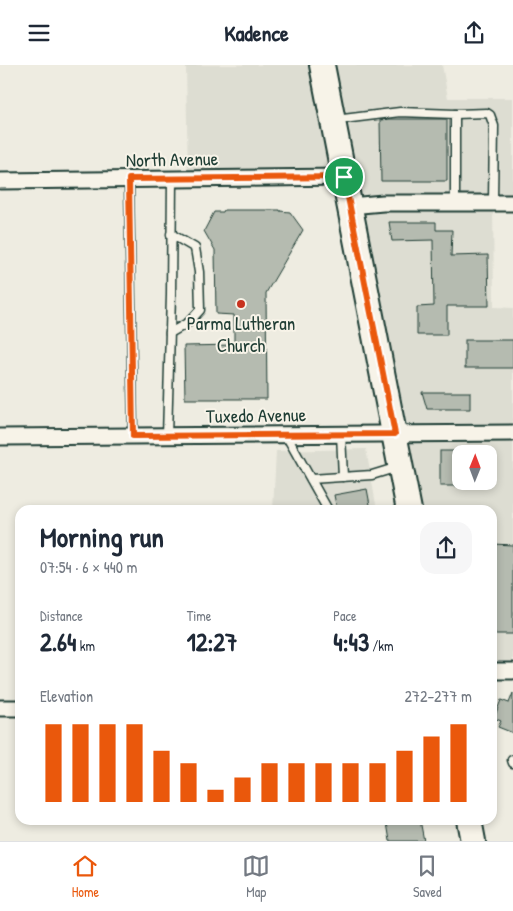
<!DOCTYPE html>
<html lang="en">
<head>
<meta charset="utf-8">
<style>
	body { margin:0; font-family:"Patrick Hand",sans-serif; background:#f6f6f7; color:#1f2937; height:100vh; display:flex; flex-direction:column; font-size:19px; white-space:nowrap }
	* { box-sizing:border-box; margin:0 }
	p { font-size:16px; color:#747a83 }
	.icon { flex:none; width:28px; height:28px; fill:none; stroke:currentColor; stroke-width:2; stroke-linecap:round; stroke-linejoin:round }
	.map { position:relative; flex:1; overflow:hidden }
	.details { position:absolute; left:15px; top:440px; width:482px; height:320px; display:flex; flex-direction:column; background:#fff; border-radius:15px; box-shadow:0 2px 8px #0003 }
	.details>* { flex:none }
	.needle { width:32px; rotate:1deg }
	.buttons { position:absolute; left:452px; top:380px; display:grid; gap:10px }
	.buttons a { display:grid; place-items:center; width:45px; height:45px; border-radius:10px; background:#fff; box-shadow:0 2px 8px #0003; font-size:25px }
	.pin { position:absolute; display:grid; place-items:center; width:42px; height:42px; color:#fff; margin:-21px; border:2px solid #fff; border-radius:50%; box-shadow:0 1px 5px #0007 }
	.round { display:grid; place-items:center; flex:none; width:52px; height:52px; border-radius:15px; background:#f6f6f7 }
	.summary { display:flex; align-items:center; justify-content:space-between; height:85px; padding:0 25px }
	h1 { font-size:28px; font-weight:700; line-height:38px }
	.stats { display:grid; grid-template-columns:repeat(3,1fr); gap:8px; height:85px; padding:5px 25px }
	.stats div { display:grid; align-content:center }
	.stats b { font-size:25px; font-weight:700 }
	.stats small { font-size:14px; font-weight:400 }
	.stats p { font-size:14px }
	.chart { height:140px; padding:10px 25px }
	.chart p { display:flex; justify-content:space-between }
	.chart svg { width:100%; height:90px; margin-top:5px; stroke:#ea580c; stroke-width:6 }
	header { display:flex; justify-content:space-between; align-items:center; height:65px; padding:0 25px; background:#fff; font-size:22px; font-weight:700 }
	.tab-bar { display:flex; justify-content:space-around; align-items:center; height:70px; border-top:1px solid #e0e1e3; background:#fff; font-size:14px; color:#747a83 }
	.tab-bar a { display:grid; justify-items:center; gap:2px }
	.tab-bar .active { color:#ea580c }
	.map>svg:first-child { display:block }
</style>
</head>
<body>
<header><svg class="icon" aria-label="menu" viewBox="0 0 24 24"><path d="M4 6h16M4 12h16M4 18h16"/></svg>Kadence<svg class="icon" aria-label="share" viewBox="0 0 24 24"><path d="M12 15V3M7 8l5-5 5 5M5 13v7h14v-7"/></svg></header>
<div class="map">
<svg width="513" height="776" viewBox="0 0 513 776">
	<rect width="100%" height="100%" fill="#eeece1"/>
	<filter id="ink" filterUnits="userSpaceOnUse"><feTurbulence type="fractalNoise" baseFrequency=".02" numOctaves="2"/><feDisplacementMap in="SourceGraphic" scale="10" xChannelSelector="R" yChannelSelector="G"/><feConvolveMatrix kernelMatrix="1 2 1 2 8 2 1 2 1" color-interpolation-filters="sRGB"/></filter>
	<g filter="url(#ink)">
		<g fill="#ddddd2" fill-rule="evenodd">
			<path d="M186,0H442L448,33H513V138H493L494,242L513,243V606H493L492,445H409L345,112L188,114ZM461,389H489V416H461Z"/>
			<polygon points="366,384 377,445 273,445 276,386"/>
		</g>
		<g fill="#b5bbb0" stroke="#1f3d34">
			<polygon points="390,54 447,54 447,116 381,116 380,55"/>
			<polygon points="224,145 280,145 280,146 290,147 303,165 266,228 267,334 185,334 184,281 234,280 234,250 216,249 215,185 204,166 214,147 223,147"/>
			<polygon points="389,157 436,157 436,165 452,165 451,191 488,190 489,241 447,241 447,270 417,270 417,242 434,241 433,175 392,176"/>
			<rect x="465" y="275" width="48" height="28"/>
			<polygon points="422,327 470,327 470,344 427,344"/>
			<rect x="440" y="386" width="19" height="35"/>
			<polygon points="367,424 371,445 337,445 334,430"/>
			<polygon points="492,479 513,480 513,569 492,569"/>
			<polygon points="513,628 513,668 498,662 501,656 494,653 501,635 509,638"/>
			<polygon points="402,755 420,755 424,776 390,776 387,758"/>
		</g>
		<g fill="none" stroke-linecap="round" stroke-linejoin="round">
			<g stroke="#1f3d34" stroke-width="11">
				<g id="service">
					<polyline points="455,49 487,48 490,50 494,61 493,137"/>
					<polyline points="335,55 400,47 455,49 455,139"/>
					<polyline points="129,114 133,371"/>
					<polyline points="170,268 189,257 200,245 199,207 195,183 171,169"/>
					<polyline points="341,369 343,412"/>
					<polyline points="286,370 328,445"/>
					<polyline points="167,371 171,230 172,114"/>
					<polyline points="311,414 372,410 398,402"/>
					<polyline points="512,695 513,698"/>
				</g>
			</g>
			<g stroke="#1f3d34" stroke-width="19">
				<g id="minor">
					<polyline points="0,116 345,112"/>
					<polyline points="350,141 383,138 513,138"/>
					<polyline points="0,372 513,368"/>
					<polyline points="492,606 513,606"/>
					<polyline points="0,643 20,643"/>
				</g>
			</g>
			<g stroke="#1f3d34" stroke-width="28">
				<g id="primary">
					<polyline points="322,0 409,445"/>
					<polyline points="469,755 473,776"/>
				</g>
			</g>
			<use href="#service" stroke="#f7f3e8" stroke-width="8"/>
			<use href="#minor" stroke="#f7f3e8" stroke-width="15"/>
			<use href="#primary" stroke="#f7f3e8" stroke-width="24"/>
		</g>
	</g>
	<g fill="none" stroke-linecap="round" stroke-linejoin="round" filter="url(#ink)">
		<g stroke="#fff" stroke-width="10">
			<polygon id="route" points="344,112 395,369 133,371 129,114"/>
		</g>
		<use href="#route" stroke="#ea580c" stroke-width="6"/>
	</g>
	<circle fill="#c8321e" stroke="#f7f3e8" stroke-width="2" cx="241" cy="239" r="5"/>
	<g text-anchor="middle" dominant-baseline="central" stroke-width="4" stroke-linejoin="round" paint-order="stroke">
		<g font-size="19" fill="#1f3d34" stroke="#f7f3e8">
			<text transform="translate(172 94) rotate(-1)">North Avenue</text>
			<text transform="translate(256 350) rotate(-1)">Tuxedo Avenue</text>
		</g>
		<g font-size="19" fill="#1f3d34" stroke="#f7f3e8">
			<text x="241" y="258">Parma Lutheran<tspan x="241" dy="22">Church</tspan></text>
		</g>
	</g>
</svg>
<div class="buttons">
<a><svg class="needle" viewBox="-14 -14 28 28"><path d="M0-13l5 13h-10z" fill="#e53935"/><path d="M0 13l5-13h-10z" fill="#747a83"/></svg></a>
</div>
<div class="pin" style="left:344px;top:112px;background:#1e9e55"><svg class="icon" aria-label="arrive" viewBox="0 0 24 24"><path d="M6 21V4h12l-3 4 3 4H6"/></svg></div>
<section class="details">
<div class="summary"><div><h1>Morning run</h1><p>07:54 · 6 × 440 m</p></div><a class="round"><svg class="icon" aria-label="share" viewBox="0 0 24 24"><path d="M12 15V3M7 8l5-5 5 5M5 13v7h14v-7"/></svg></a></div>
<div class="stats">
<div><p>Distance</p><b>2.64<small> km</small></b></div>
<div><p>Time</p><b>12:27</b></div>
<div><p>Pace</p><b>4:43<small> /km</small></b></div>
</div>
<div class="chart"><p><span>Elevation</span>272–277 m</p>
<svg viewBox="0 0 160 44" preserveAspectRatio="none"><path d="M5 44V6M15 44V6M25 44V6M35 44V6M45 44V19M55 44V25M65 44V38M75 44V32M85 44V25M95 44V25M105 44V25M115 44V25M125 44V25M135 44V19M145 44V12M155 44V6"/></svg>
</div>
</section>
</div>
<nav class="tab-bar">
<a class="active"><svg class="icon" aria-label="home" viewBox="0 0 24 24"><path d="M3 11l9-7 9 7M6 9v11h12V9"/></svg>Home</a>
<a><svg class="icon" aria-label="map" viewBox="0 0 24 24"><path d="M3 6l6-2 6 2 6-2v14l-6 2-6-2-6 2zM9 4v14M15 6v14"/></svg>Map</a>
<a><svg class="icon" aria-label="saved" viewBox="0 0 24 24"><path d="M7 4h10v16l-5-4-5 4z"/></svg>Saved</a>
</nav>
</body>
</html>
